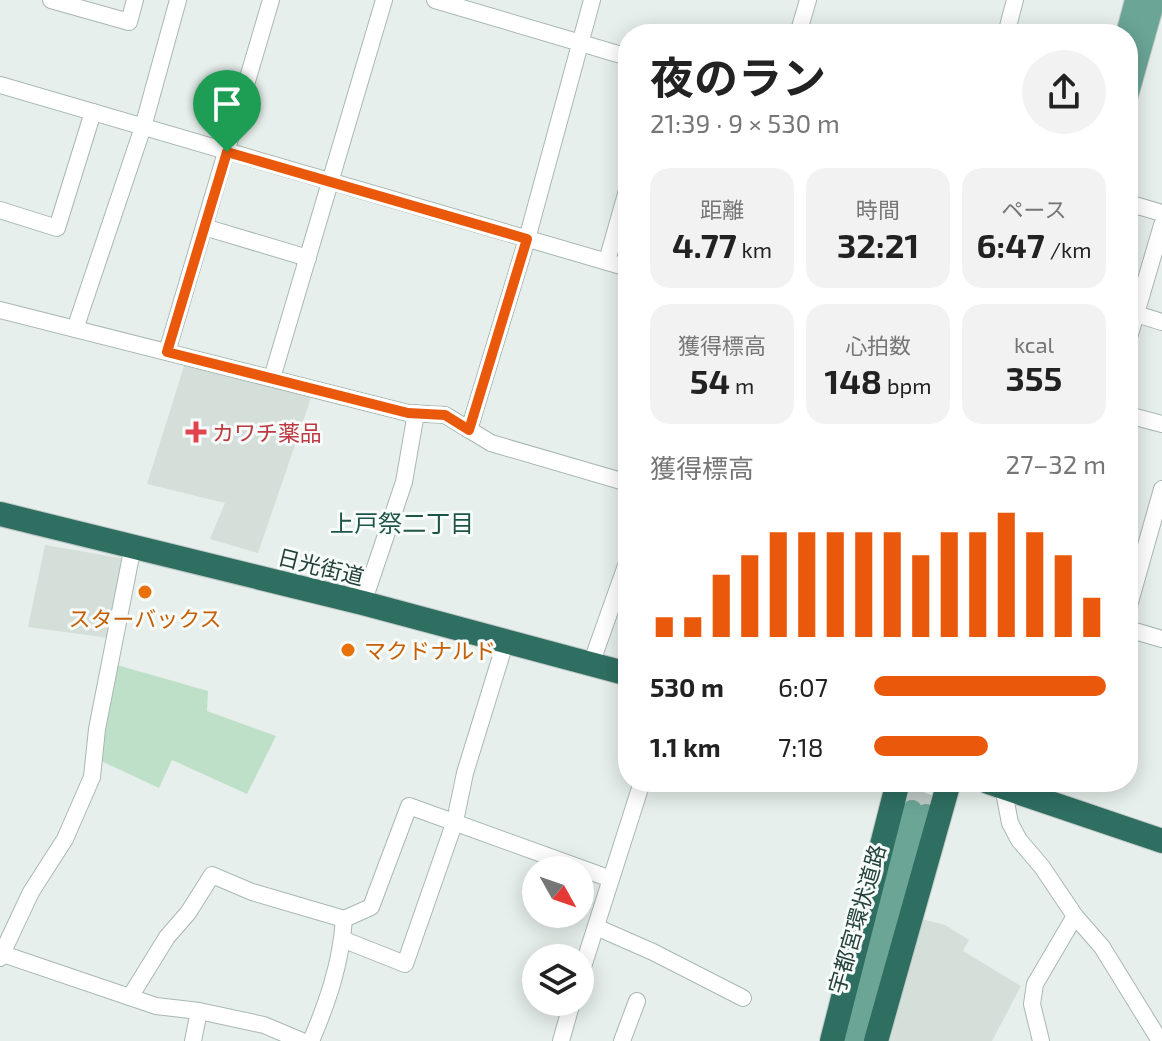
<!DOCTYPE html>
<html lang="ja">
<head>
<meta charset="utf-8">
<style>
	body { margin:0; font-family:"Exo 2","Noto Sans JP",sans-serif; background:#f2f2f2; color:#222; height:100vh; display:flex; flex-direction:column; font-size:30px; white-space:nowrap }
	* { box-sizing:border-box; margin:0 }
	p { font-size:26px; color:#767676 }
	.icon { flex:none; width:44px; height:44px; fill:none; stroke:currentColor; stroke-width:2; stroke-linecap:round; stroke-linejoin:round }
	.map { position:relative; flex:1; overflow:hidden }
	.sheet { position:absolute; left:618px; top:24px; width:520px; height:768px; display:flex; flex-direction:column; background:#fff; border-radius:32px; box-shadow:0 4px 20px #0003 }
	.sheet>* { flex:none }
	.needle { width:52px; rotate:130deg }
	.fabs { position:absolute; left:522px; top:856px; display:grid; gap:16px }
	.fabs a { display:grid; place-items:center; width:72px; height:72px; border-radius:50%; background:#fff; box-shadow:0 4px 20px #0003; font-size:40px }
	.pin { position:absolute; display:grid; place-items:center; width:68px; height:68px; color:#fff; margin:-82px -34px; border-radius:50% 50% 50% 0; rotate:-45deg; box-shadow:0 0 8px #0007 }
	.pin .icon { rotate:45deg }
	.round { display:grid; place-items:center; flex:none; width:84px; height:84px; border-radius:42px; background:#f2f2f2 }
	.overview { display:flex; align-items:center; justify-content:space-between; height:136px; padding:0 32px }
	h1 { font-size:44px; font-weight:700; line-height:60px }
	.figures { display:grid; grid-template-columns:repeat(3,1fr); gap:12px; height:136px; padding:8px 32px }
	.figures div { display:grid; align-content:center; border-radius:20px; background:#f2f2f2; text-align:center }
	.figures b { font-size:34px; font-weight:700 }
	.figures small { font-size:22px; font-weight:400 }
	.figures p { font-size:22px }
	.chart { height:224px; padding:16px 32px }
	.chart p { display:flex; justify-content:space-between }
	.chart svg { width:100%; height:144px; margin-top:8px; stroke:#ea580c; stroke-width:6 }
	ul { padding:0 32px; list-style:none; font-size:26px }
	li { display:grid; grid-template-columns:128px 96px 1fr; align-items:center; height:60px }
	li i { height:20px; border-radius:10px; background:#ea580c }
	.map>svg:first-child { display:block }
</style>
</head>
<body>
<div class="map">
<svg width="1162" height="1041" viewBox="0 0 1162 1041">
	<rect width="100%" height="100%" fill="#e6efeb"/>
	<g fill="#d4dfda">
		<polygon points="185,363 311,398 258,553 210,539 225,503 147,484"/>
		<polygon points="45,545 126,559 109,638 28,627"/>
		<polygon points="922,919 945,925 969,940 963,951 1021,986 992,1041 888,1041"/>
	</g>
	<polygon fill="#bfe0c8" points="117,665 208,691 207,711 276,736 247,794 172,760 159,788 99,760"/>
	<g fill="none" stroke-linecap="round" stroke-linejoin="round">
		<g stroke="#bfccc8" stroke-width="20" stroke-dasharray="20 10" stroke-linecap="butt">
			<polyline points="912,810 919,782"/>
			<polyline points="926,814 934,782"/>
		</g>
		<g stroke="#a8b8b2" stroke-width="18">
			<g id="minor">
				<polyline points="51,0 129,22 135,0"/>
				<polyline points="435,0 628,57"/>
				<polyline points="798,34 808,0"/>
				<polyline points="1006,34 1015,0"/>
				<polyline points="0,85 628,268"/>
				<polyline points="1128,203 1162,213"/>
				<polyline points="0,210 57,228 93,112"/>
				<polyline points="204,227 308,258"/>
				<polyline points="607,261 628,187"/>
				<polyline points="0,310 408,413 445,415 491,443 628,483"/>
				<polyline points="1136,314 1162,322"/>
				<polyline points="75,329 143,127 178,0"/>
				<polyline points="1128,341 1162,225"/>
				<polyline points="167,352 271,0"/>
				<polyline points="272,378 384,0"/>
				<polyline points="1128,415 1162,424"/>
				<polyline points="469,430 527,239 592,0"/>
				<polyline points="363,603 404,482 416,413"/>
				<polyline points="1128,609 1162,489"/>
				<polyline points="1128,629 1162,639"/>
				<polyline points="591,664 628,560"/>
				<polyline points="1003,787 1010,823 1019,840 1042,867 1075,916 1102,947 1160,1041"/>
				<polyline points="344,919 371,907 409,806 611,879"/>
				<polyline points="596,927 653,952 743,998"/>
				<polyline points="342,939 405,964 455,821 465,773 506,640"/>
				<polyline points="0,953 156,1006 199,1011 264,1025 302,1041"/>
				<polyline points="0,958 31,892 65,839 92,777 97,729 133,546"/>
				<polyline points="580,976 642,782"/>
				<path d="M130,997L167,937L188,913L212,875L252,892L344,919C341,963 328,1001 311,1041"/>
				<polyline points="193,1041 199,1011"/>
				<polyline points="561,1041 572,1002"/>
				<polyline points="622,1041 637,1001"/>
				<polyline points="1041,1041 1032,1004 1035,984 1075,916"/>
			</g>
		</g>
		<g stroke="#c2cac8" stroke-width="22">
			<g id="major">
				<polyline points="1126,34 1135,0"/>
				<polyline points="1128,96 1155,0"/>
				<polyline points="847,1041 912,810"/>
				<polyline points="863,1041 926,814"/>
			</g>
		</g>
		<g stroke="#c2cac8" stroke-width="26">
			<g id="highway">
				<polyline points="0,514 363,603 628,674"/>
				<polyline points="988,782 1162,841"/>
				<polyline points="832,1041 898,782"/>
				<polyline points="876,1041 949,782"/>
			</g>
		</g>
		<use href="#minor" stroke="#fff" stroke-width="16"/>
		<use href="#major" stroke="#6aa596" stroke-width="20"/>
		<use href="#highway" stroke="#2f6f62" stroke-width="24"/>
	</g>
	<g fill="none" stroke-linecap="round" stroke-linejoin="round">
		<g stroke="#fff" stroke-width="16">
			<polygon id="route" points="227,152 527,239 469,430 445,415 408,413 167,352"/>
		</g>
		<use href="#route" stroke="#ea580c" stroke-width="10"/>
	</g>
	<path fill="#e0444e" stroke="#f7fbf9" stroke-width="3" d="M192 420h8v8h8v8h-8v8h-8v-8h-8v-8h8z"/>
	<g fill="#e8710a" stroke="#f7fbf9" stroke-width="3">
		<circle cx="145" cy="592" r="8"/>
		<circle cx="348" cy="650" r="8"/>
	</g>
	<g text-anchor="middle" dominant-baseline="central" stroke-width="6" stroke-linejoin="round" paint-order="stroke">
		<g font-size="22" fill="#be3a42" stroke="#f7fbf9" text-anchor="start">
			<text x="212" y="432">カワチ薬品</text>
		</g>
		<g font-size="22" fill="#24423a" stroke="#f7fbf9">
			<text transform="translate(321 566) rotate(14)">日光街道</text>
			<text transform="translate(856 919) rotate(-74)">宇都宮環状道路</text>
		</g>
		<g font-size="22" fill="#c56008" stroke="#f7fbf9">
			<text x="145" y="618">スターバックス</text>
			<text x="364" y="650" text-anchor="start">マクドナルド</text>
		</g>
		<g font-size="24" fill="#1f5548" stroke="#f7fbf9">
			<text x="402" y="522">上戸祭二丁目</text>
		</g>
	</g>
</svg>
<div class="fabs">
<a><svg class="needle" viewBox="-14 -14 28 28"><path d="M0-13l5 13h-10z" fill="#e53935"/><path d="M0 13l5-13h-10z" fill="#767676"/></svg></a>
<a><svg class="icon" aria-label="layers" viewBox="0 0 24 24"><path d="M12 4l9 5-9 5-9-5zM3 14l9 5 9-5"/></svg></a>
</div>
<div class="pin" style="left:227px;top:152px;background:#1e9e55"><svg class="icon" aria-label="arrive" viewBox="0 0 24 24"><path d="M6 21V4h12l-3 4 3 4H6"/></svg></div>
<section class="sheet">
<div class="overview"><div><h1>夜のラン</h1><p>21:39 · 9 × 530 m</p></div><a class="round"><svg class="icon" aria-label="share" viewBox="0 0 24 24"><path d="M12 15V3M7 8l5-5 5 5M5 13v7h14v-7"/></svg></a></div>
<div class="figures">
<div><p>距離</p><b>4.77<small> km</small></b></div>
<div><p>時間</p><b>32:21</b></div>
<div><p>ペース</p><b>6:47<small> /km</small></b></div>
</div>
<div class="figures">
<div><p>獲得標高</p><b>54<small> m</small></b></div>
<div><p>心拍数</p><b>148<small> bpm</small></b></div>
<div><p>kcal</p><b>355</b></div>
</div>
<div class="chart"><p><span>獲得標高</span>27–32 m</p>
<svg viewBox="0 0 160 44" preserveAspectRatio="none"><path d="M5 44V38M15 44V38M25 44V25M35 44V19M45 44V12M55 44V12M65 44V12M75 44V12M85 44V12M95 44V19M105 44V12M115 44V12M125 44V6M135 44V12M145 44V19M155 44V32"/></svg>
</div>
<ul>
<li><b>530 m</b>6:07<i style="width:100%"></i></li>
<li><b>1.1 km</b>7:18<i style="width:49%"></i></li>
</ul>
</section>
</div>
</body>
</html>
